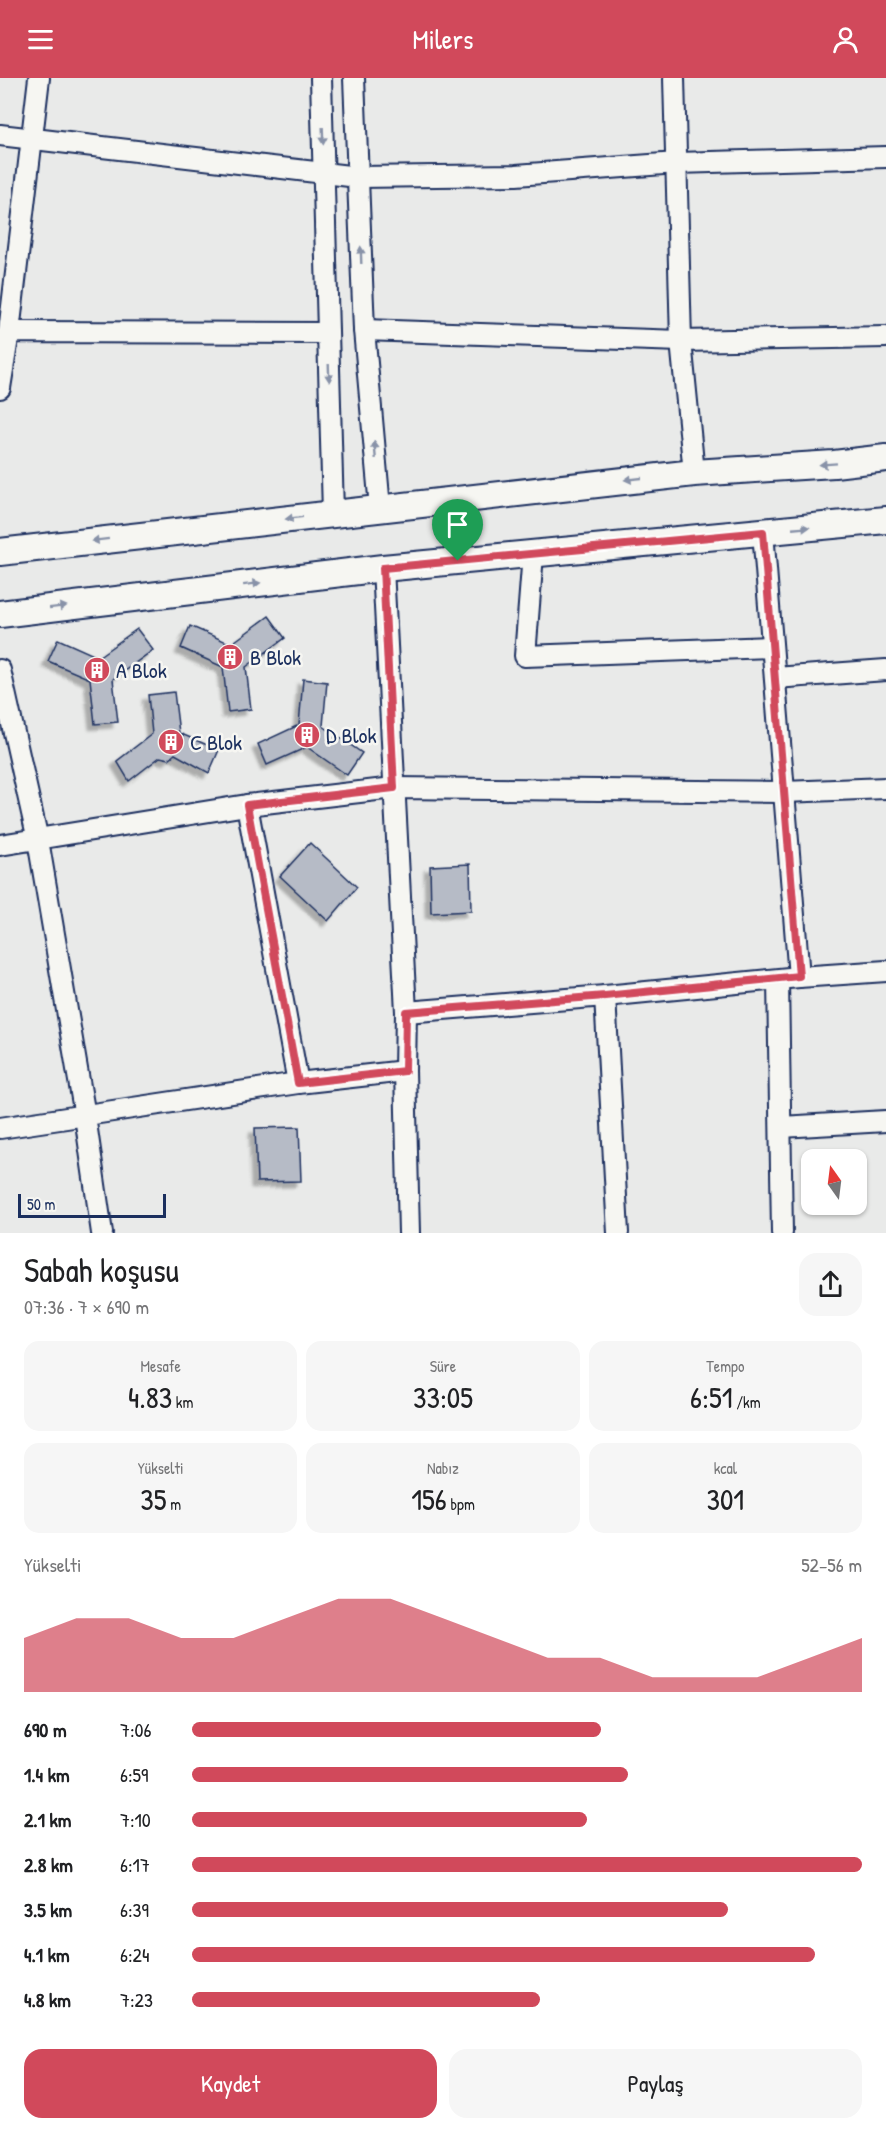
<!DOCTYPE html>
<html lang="tr">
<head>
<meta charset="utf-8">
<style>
	body { margin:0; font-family:"Patrick Hand",sans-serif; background:#f6f6f6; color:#202124; height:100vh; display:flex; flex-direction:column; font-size:22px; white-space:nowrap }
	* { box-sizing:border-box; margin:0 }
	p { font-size:20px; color:#757577 }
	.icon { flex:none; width:33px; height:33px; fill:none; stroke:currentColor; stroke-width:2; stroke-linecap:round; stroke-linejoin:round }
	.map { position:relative; height:1155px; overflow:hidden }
	.drawer { display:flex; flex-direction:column; background:#fff; flex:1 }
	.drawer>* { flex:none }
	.needle { width:39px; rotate:346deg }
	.tools { position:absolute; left:801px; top:1071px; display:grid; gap:12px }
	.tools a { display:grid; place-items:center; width:66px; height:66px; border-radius:12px; background:#fff; box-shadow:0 2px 4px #0004; font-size:30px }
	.scale { position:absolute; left:18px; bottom:15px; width:148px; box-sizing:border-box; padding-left:6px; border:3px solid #1b2f5e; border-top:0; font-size:16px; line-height:21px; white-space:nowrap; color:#1b2f5e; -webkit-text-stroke:4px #f6f6f2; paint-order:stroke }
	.pin { position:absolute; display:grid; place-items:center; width:51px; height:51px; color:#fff; margin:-62px -26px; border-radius:50% 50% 50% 0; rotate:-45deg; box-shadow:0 0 6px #0007 }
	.pin .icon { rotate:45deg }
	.round { display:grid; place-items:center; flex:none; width:63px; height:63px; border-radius:18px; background:#f6f6f6 }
	.head { display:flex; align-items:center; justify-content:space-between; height:102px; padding:0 24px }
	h1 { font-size:33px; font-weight:600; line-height:45px }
	.metrics { display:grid; grid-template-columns:repeat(3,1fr); gap:9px; height:102px; padding:6px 24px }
	.metrics div { display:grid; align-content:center; border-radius:15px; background:#f6f6f6; text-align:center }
	.metrics b { font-size:30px; font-weight:600 }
	.metrics small { font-size:16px; font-weight:400 }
	.metrics p { font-size:16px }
	.chart { height:168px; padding:12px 24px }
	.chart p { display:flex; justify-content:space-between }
	.chart svg { width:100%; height:108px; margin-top:6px; fill:#d1495b; opacity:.7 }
	.cta { display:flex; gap:12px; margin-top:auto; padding:12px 24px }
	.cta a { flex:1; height:69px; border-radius:18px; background:#d1495b; color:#fff; font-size:24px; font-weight:600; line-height:69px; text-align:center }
	.cta a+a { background:#f6f6f6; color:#202124 }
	ul { padding:0 24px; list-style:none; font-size:20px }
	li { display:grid; grid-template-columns:96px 72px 1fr; align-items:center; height:45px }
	li i { height:15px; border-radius:8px; background:#d1495b }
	header { display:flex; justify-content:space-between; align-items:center; height:78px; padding:0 24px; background:#d1495b; color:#fff; font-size:27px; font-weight:600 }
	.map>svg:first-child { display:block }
</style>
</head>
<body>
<header><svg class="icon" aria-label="menu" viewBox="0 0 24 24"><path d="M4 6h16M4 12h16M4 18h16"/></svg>Milers<svg class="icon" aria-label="person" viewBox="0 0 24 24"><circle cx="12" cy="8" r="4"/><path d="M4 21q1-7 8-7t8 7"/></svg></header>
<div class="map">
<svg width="886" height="1155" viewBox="0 0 886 1155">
	<defs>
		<filter id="shadow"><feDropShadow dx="-5.5" dy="5.5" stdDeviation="1.5" flood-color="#0004"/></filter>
	</defs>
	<rect width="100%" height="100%" fill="#e9eae9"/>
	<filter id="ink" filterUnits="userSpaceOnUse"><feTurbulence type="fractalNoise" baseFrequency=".0167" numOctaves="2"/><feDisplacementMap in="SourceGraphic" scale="12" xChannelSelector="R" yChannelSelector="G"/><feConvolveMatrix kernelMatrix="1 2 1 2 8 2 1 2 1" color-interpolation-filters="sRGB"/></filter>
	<g filter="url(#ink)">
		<g fill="#b6bbc6" stroke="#1b2f5e" stroke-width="1.5" filter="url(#shadow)">
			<polygon points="269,538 285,560 246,589 251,631 228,634 223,589 181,570 190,548 231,566"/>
			<polygon points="137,551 153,572 113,601 118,644 95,646 90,601 48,583 58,561 98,579"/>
			<polygon points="303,601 327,604 323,648 362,675 347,697 307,669 267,687 258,666 299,647"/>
			<polygon points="174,614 179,655 219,672 209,695 175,676 169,681 160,679 129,703 117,683 152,656 148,617"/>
			<polygon points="310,765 357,809 328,843 280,798"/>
			<polygon points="470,786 471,833 431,835 430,788"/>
			<polygon points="299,1049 301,1103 257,1104 255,1050"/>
		</g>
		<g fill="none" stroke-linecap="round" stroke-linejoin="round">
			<g stroke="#1b2f5e" stroke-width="24">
				<g id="minor">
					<polyline points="321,0 333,435"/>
					<polyline points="354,0 364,252 380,430"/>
					<polyline points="674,0 681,263 694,395"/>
					<polyline points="0,57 358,99 516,97 677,85 886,79"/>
					<polyline points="364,252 681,263 886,259"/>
					<polyline points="9,254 39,0"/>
					<polyline points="0,310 9,254 328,255"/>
					<polyline points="763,454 799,899"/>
					<polyline points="533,476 525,578 772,569"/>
					<polyline points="383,490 406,934 405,993 409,1155"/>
					<polyline points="0,592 38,762 85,1038 102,1155"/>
					<polyline points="775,600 886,592"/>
					<polyline points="247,727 298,1005"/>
					<polyline points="0,767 247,727 394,710 784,714 886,710"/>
					<polyline points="778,902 782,1155"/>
					<polyline points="605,918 618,1155"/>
					<polyline points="406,934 605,918 799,899 886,893"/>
					<polyline points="781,1049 886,1043"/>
					<polyline points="0,1050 298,1005 405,993"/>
				</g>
			</g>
			<g stroke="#1b2f5e" stroke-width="30">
				<g id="tertiary">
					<polyline points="0,474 694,395 834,386 886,380"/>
					<polyline points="0,536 383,490 886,442"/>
				</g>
			</g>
			<use href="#minor" stroke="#f6f6f2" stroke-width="20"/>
			<use href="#tertiary" stroke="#f6f6f2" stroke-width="26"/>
		</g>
		<defs><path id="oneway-solid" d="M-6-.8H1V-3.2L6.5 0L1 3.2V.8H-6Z" transform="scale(1.5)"/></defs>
		<g fill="#8892a8">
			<use href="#oneway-solid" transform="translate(323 58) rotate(88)"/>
			<use href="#oneway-solid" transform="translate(361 177) rotate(-92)"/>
			<use href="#oneway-solid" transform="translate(329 295) rotate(88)"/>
			<use href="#oneway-solid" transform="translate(375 372) rotate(-95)"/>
			<use href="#oneway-solid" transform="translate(828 386) rotate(176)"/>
			<use href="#oneway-solid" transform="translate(633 401) rotate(174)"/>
			<use href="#oneway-solid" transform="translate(294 440) rotate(173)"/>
			<use href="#oneway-solid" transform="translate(801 450) rotate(-5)"/>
			<use href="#oneway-solid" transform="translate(100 462) rotate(173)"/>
			<use href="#oneway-solid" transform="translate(252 506) rotate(-7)"/>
			<use href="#oneway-solid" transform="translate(58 529) rotate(-7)"/>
		</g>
	</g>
	<g fill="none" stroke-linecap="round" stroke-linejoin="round" filter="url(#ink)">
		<g stroke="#fff" stroke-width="12">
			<polygon id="route" points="763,454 799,898 605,918 406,934 405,993 298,1005 247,727 394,710 383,490"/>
		</g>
		<use href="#route" stroke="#d1495b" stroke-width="8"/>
	</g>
	<defs>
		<g id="building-disc" transform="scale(1.35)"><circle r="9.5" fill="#d1495b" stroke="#f6f6f2"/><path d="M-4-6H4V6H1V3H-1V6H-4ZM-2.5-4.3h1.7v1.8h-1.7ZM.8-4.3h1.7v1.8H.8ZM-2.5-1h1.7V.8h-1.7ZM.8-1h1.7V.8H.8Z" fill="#fff"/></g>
	</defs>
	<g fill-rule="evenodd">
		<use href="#building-disc" x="230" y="579"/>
		<use href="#building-disc" x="97" y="592"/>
		<use href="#building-disc" x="307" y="657"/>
		<use href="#building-disc" x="171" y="664"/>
	</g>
	<g text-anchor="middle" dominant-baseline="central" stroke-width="5" stroke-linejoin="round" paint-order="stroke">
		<g font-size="22" fill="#1b2f5e" stroke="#f6f6f2" text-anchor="start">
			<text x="250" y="579">B Blok</text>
			<text x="116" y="592">A Blok</text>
			<text x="326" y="657">D Blok</text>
			<text x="190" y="664">C Blok</text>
		</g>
	</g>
</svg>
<div class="tools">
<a><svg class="needle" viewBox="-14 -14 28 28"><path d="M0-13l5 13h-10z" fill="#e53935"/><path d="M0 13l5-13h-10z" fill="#757577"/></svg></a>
</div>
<div class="scale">50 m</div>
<div class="pin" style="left:458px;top:483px;background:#1e9e55"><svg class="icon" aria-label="arrive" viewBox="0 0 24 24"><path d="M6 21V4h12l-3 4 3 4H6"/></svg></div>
</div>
<section class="drawer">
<div class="head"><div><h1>Sabah koşusu</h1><p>07:36 · 7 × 690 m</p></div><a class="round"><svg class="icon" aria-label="share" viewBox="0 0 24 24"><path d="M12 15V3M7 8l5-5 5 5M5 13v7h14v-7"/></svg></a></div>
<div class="metrics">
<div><p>Mesafe</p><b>4.83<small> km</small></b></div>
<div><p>Süre</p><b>33:05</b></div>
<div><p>Tempo</p><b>6:51<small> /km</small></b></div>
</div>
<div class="metrics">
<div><p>Yükselti</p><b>35<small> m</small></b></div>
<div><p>Nabız</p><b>156<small> bpm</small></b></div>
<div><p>kcal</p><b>301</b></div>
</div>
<div class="chart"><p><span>Yükselti</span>52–56 m</p>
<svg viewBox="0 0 160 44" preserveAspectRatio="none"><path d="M0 44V22L10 14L20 14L30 22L40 22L50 14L60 6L70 6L80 14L90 22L100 30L110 30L120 38L130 38L140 38L150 30L160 22V44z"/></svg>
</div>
<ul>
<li><b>690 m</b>7:06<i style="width:61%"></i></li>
<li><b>1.4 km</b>6:59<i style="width:65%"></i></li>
<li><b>2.1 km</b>7:10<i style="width:59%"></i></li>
<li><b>2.8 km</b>6:17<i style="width:100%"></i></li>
<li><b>3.5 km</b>6:39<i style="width:80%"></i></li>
<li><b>4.1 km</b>6:24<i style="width:93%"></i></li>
<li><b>4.8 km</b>7:23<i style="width:52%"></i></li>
</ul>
<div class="cta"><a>Kaydet</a><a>Paylaş</a></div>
</section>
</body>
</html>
